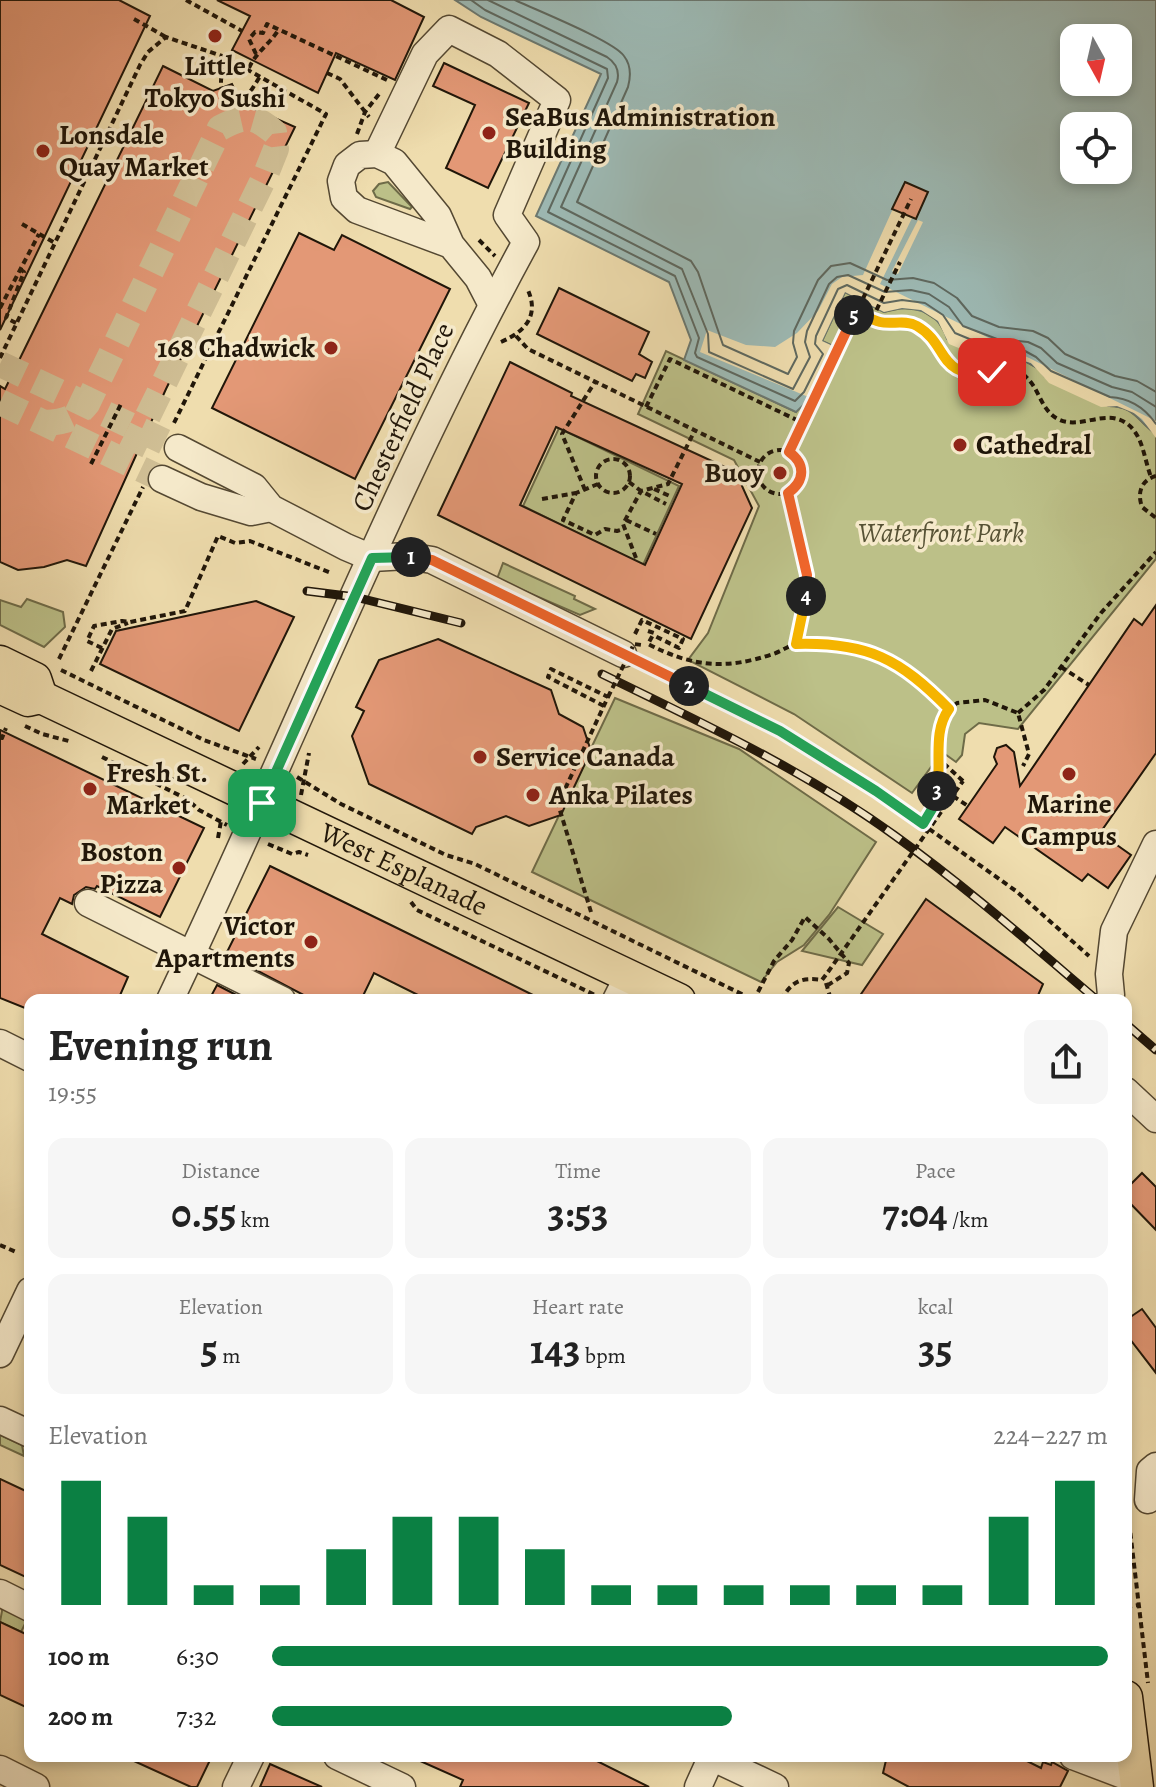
<!DOCTYPE html>
<html lang="en">
<head>
<meta charset="utf-8">
<style>
	body { margin:0; font-family:Alegreya,serif; background:#f6f6f6; color:#222; height:100vh; display:flex; flex-direction:column; font-size:30px; white-space:nowrap }
	* { box-sizing:border-box; margin:0 }
	p { font-size:26px; color:#767676 }
	.icon { flex:none; width:44px; height:44px; fill:none; stroke:currentColor; stroke-width:2; stroke-linecap:round; stroke-linejoin:round }
	.map { position:relative; flex:1; overflow:hidden }
	.details { position:absolute; left:24px; top:994px; width:1108px; height:768px; display:flex; flex-direction:column; background:#fff; border-radius:16px; box-shadow:0 4px 12px #0003 }
	.details>* { flex:none }
	.needle { width:52px; rotate:172deg }
	.buttons { position:absolute; left:1060px; top:24px; display:grid; gap:16px }
	.buttons a { display:grid; place-items:center; width:72px; height:72px; border-radius:16px; background:#fff; box-shadow:0 4px 12px #0003; font-size:40px }
	.pin { position:absolute; display:grid; place-items:center; width:68px; height:68px; color:#fff; margin:-34px; border-radius:16px; box-shadow:0 4px 12px #0006 }
	.km { position:absolute; width:40px; height:40px; margin:-20px; border-radius:50%; background:#222; color:#fff; font-size:22px; line-height:40px; text-align:center }
	.round { display:grid; place-items:center; flex:none; width:84px; height:84px; border-radius:16px; background:#f6f6f6 }
	.summary { display:flex; align-items:center; justify-content:space-between; height:136px; padding:0 24px }
	h1 { font-size:44px; font-weight:700; line-height:60px }
	.stats { display:grid; grid-template-columns:repeat(3,1fr); gap:12px; height:136px; padding:8px 24px }
	.stats div { display:grid; align-content:center; border-radius:16px; background:#f6f6f6; text-align:center }
	.stats b { font-size:40px; font-weight:700 }
	.stats small { font-size:22px; font-weight:400 }
	.stats p { font-size:22px }
	.chart { height:224px; padding:16px 24px }
	.chart p { display:flex; justify-content:space-between }
	.chart svg { width:100%; height:144px; margin-top:8px; stroke:#0b8043; stroke-width:6 }
	ul { padding:0 24px; list-style:none; font-size:26px }
	li { display:grid; grid-template-columns:128px 96px 1fr; align-items:center; height:60px }
	li i { height:20px; border-radius:10px; background:#0b8043 }
	.map>svg:first-child { display:block }
</style>
</head>
<body>
<div class="map">
<svg width="1156" height="1787" viewBox="0 0 1156 1787">
	<rect width="100%" height="100%" fill="#efddae"/>
	<filter id="stains"><feTurbulence type="fractalNoise" baseFrequency=".0025" numOctaves="4"/><feColorMatrix values="0 0 0 0 .2 0 0 0 0 .09 0 0 0 0 .02 0 0 0 .5 -.17"/></filter>
	<radialGradient id="worn" r=".72"><stop offset=".6" stop-color="#630" stop-opacity="0"/><stop offset="1" stop-color="#630" stop-opacity=".3"/></radialGradient>
	<g fill="#bcc088" stroke="#6e6b48" stroke-width="2">
		<polygon points="388,182 412,207 410,209 376,197 373,191 379,184"/>
		<path d="M845,292L884,312L902,308L921,310L938,321L945,333L996,358L1021,359L1039,369L1045,377L1109,406C1135,406 1138,422 1156,434V559L1018,729L979,723L965,734L962,755L956,762L942,752L912,793L794,714L688,660L708,633L759,506L734,460L638,414L666,351L796,412L835,347L822,341Z"/>
		<polygon points="559,428 679,486 643,565 523,506"/>
		<polygon points="503,563 575,596 574,599 595,609 580,615 497,579"/>
		<polygon points="27,599 63,612 65,627 44,647 0,625 0,600 21,607"/>
		<polygon points="615,698 739,749 876,842 829,915 804,945 777,962 761,982 532,872"/>
		<polygon points="838,907 883,934 862,965 802,951"/>
		<polygon points="0,1435 22,1445 24,1456 0,1445"/>
		<polygon points="0,1601 30,1616 30,1623 26,1622 21,1632 0,1622 2,1611"/>
	</g>
	<path fill="#9dbab5" stroke="#6b7870" stroke-width="2" fill-rule="evenodd" d="M455,0H1156V434C1138,422 1135,406 1109,406L1045,377L1039,369L1021,359L996,358L947,339C939,310 911,303 884,312L845,292L822,341L835,347L811,398L796,412L684,360L691,340L669,282L536,216L601,74L481,17ZM1074,38H1118V82H1074ZM1074,126H1118V170H1074Z"/>
	<g fill="#efddae">
		<polygon points="905,182 928,192 916,219 912,218 880,284 1156,421 1156,438 1142,419 1134,413 1117,406 1101,407 1049,383 1031,363 1010,357 990,361 949,344 938,321 921,310 902,308 884,312 845,292 822,341 835,347 811,398 700,352 707,330 746,345 775,347 797,333 818,311 832,284 842,277 863,275"/>
		<polygon points="918,220 923,222 898,274 892,271"/>
	</g>
	<g fill="none" stroke-linecap="round" stroke-linejoin="round">
		<g stroke="#5e685f" stroke-width="2">
			<path d="M471,0L485,10L607,69L608,78L548,212L675,276L699,338L695,353L697,357L795,401L804,392L823,354L815,344L816,336L838,289L847,285L884,303L902,300L925,303L943,315L955,333L996,350L1025,351L1036,357L1051,371L1110,397C1129,398 1145,408 1156,424"/>
			<path d="M488,0L607,57C616,63 620,71 617,82L561,207L682,269L708,334L709,352L793,389L810,357L805,342L807,331L829,284L837,277L848,275L885,292L911,290L929,294L949,307L963,326L997,339L1028,342L1041,348L1057,363L1112,387L1132,392L1156,407"/>
			<path d="M515,0C536,10 614,41 624,56C631,65 631,76 628,87L577,202L691,261L698,272L723,345L788,374L797,357L793,343L794,331L818,280L831,266L850,263L887,280L913,278L934,283L957,298L972,316L999,327L1033,331L1048,338L1065,354L1115,376L1137,381L1156,392"/>
		</g>
	</g>
	<g fill="#e39876" stroke="#201609" stroke-width="2" fill-rule="evenodd">
		<polygon points="0,0 119,0 150,16 0,330"/>
		<polygon points="217,0 391,0 424,17 395,80 336,53 318,93 232,50 250,16"/>
		<polygon points="444,63 529,103 488,188 446,168 475,105 433,86"/>
		<polygon points="163,66 213,91 232,84 241,103 295,127 166,389 86,566 67,560 44,567 18,570 0,562 0,386 5,389"/>
		<polygon points="905,182 928,192 916,219 892,209"/>
		<polygon points="299,233 334,250 342,235 450,289 355,479 212,408"/>
		<polygon points="559,288 649,332 639,354 652,362 645,378 636,374 632,381 537,334"/>
		<path d="M510,362L572,393L571,396L740,474L742,486L752,508L691,639L438,515ZM556,427L682,484L645,565L520,505Z"/>
		<polygon points="256,601 294,617 239,731 100,664 116,631"/>
		<polygon points="1156,605 1156,753 1100,833 1131,855 1108,888 1088,874 1082,881 1005,827 993,843 959,819 997,764 994,757 997,748 1006,745 1014,752 1020,786 1134,619 1142,625"/>
		<polygon points="438,639 551,690 559,714 583,727 591,751 561,815 529,826 506,816 476,827 472,834 369,784 352,736 364,711 356,707 379,660"/>
		<polygon points="0,730 204,828 160,917 97,886 95,889 86,887 74,895 72,904 60,898 42,934 128,977 118,1000 30,1000 30,1010 0,998"/>
		<polygon points="270,866 397,928 543,1000 428,1000 374,973 361,1000 313,1000 226,954"/>
		<polygon points="926,899 1043,984 1036,1000 857,1000"/>
		<polygon points="217,985 246,1000 209,1000"/>
		<polygon points="1142,1173 1156,1187 1156,1230 1126,1199 1126,1189"/>
		<polygon points="1142,1309 1156,1328 1156,1373 1126,1334 1126,1320"/>
		<polygon points="0,1479 30,1493 30,1579 0,1565"/>
		<polygon points="0,1622 30,1636 30,1709 0,1695"/>
		<polygon points="123,1756 212,1756 197,1787 191,1787"/>
		<polygon points="409,1756 587,1756 649,1787 460,1787 463,1780"/>
		<polygon points="887,1756 1017,1756 1041,1768 1043,1762 1051,1765 1052,1762 1068,1771 1060,1787 909,1787 883,1773"/>
		<polygon points="270,1764 322,1787 260,1787"/>
	</g>
	<g fill="none" stroke-linecap="round" stroke-linejoin="round">
		<g stroke="#d0bf95" stroke-width="26" stroke-dasharray="26 13" stroke-linecap="butt">
			<polyline points="0,364 178,448"/>
			<polyline points="0,402 162,479"/>
			<path d="M45,423C65,422 75,419 87,404L220,128C244,115 253,114 274,132L276,149L266,174L126,461"/>
		</g>
		<g stroke="#544832" stroke-width="29">
			<g id="minor">
				<polyline points="451,245 357,210 344,198 341,181 347,165 360,155 377,154 394,162 438,216 451,245 478,278 492,305"/>
				<polyline points="178,448 254,487 271,508 346,547 372,558 407,556 432,560 623,654"/>
				<polyline points="162,479 201,497 251,512 271,508"/>
				<polyline points="88,903 282,1000"/>
				<path d="M170,1000C290,749 393,486 526,242L507,215L557,100L498,54L449,29L425,54L377,154"/>
				<polyline points="616,1000 628,976"/>
				<polyline points="1109,1000 1111,995 1109,974 1114,931 1156,844"/>
				<polyline points="0,1043 30,1058"/>
				<polyline points="1126,1091 1156,1119"/>
				<polyline points="0,1354 30,1291"/>
				<polyline points="0,1420 30,1434"/>
				<polyline points="1148,1500 1150,1471 1156,1466"/>
				<polyline points="0,1593 30,1608"/>
				<polyline points="337,1756 402,1787"/>
				<polyline points="709,1756 775,1787"/>
				<polyline points="1073,1756 1136,1780"/>
				<polyline points="0,1769 36,1787"/>
				<polyline points="236,1787 251,1756"/>
				<polyline points="698,1787 712,1756"/>
			</g>
		</g>
		<g stroke="#201609" stroke-width="35">
			<g id="major">
				<polyline points="0,662 35,679 39,691"/>
				<path id="s1" d="M0,687L28,700L41,697L679,1000"/>
				<polyline points="1126,1697 1137,1787"/>
			</g>
		</g>
		<g stroke="#201609" stroke-width="4" stroke-dasharray="6 4" stroke-linecap="butt">
			<polyline points="186,0 242,31"/>
			<polyline points="134,19 166,37"/>
			<polyline points="256,54 249,39 255,32 263,33 267,24 387,80"/>
			<path d="M225,57C224,65 221,74 221,82C221,98 233,106 246,96C252,91 256,82 261,75"/>
			<path d="M249,68C256,52 270,44 279,29"/>
			<polyline points="327,73 340,79 369,117"/>
			<polyline points="357,134 365,112 379,94"/>
			<polyline points="22,224 55,243"/>
			<polyline points="479,240 495,256"/>
			<polyline points="0,308 39,234"/>
			<path d="M856,312C863,315 871,320 879,321C890,324 903,319 915,325C936,334 940,363 962,371C981,379 1004,364 1022,374C1040,385 1039,411 1060,420C1081,429 1106,409 1126,423C1143,434 1144,459 1151,477"/>
			<polyline points="872,319 900,262"/>
			<polyline points="16,323 6,318 24,272 20,269"/>
			<polyline points="516,336 528,349 760,462"/>
			<path d="M501,342C526,331 540,315 527,288"/>
			<polyline points="0,358 140,65 148,52 166,37 225,57 326,114 173,425"/>
			<polyline points="646,407 670,359 803,423"/>
			<circle cx="780" cy="472" r="22"/>
			<polyline points="789,452 911,199"/>
			<circle cx="613" cy="476" r="17"/>
			<polyline points="91,464 122,402"/>
			<path d="M1156,476C1141,480 1137,493 1142,507L1156,518"/>
			<polyline points="629,482 641,491 666,504"/>
			<polyline points="598,484 576,493 563,520 595,535 605,529 617,531 624,529"/>
			<polyline points="654,489 672,497"/>
			<polyline points="585,490 562,434 595,382"/>
			<polyline points="788,493 807,575 806,598 796,644"/>
			<polyline points="542,499 576,493"/>
			<polyline points="626,520 656,534"/>
			<polyline points="636,558 623,524 641,491 668,484 695,430"/>
			<path d="M648,631L654,633L648,644C693,667 725,670 773,654C780,652 788,646 796,644C807,642 821,644 833,646C889,653 910,670 949,709"/>
			<polyline points="635,634 642,620 683,639 679,648 653,635"/>
			<polyline points="102,648 87,641 94,626 122,621 130,622 185,611 218,536 235,543 250,541 331,573"/>
			<polyline points="59,659 143,487"/>
			<polyline points="644,664 780,731 876,791 1016,891 1089,956"/>
			<polyline points="1061,667 1089,685"/>
			<polyline points="61,670 204,740 256,759"/>
			<polyline points="91,671 112,629 128,623"/>
			<polyline points="1018,713 1044,690 1101,613 1156,552"/>
			<polyline points="25,726 42,734 69,741"/>
			<polyline points="0,737 2,738 6,728"/>
			<polyline points="102,757 187,799 199,810 227,825"/>
			<polyline points="243,764 259,747"/>
			<polyline points="297,777 341,804 446,855 475,864 754,1000"/>
			<path d="M963,781L940,760C939,737 937,718 957,703L985,700L1018,713L1029,754L1023,766"/>
			<polyline points="301,795 309,753"/>
			<polyline points="953,796 968,806"/>
			<polyline points="923,824 935,804 940,760"/>
			<polyline points="218,838 221,821"/>
			<polyline points="268,844 292,854 299,852 308,855"/>
			<polyline points="411,902 417,910 595,995"/>
			<polyline points="591,912 558,804 608,697 551,669 548,677 604,706"/>
			<polyline points="826,983 831,1000"/>
			<polyline points="758,992 774,961 792,940 805,917 829,939 849,963 847,973 828,985"/>
			<path d="M781,1000C792,981 801,977 822,980L828,972"/>
			<polyline points="0,1245 16,1252"/>
			<polyline points="1128,1513 1148,1683"/>
			<polyline points="1126,1607 1139,1605"/>
		</g>
		<use href="#minor" stroke="#f5e9ca" stroke-width="26"/>
		<use href="#major" stroke="#efddae" stroke-width="32"/>
		<g stroke="#201609" stroke-width="9">
			<g id="rail">
				<polyline points="307,591 355,597 461,623"/>
				<path d="M602,674C702,723 804,770 894,835C965,886 1031,944 1097,1000"/>
				<polyline points="1126,1024 1156,1050"/>
			</g>
		</g>
		<use href="#rail" stroke="#f5e9ca" stroke-width="6" stroke-dasharray="18" stroke-linecap="butt"/>
		<g stroke="#201609" stroke-width="4" stroke-dasharray="6 4" stroke-linecap="butt">
			<polyline points="608,697 634,644 642,645"/>
			<polyline points="828,972 963,781"/>
		</g>
	</g>
	<g fill="none" stroke-linecap="round" stroke-linejoin="round">
		<g stroke="#fff" stroke-width="16">
			<polyline id="split-1" points="262,803 372,558 411,557"/>
		</g>
		<g stroke="#fff" stroke-width="16">
			<polyline id="split-2" points="411,557 432,560 689,686"/>
		</g>
		<g stroke="#fff" stroke-width="16">
			<polyline id="split-3" points="689,686 780,731 876,791 923,824 935,804 937,791"/>
		</g>
		<g stroke="#fff" stroke-width="16">
			<path id="split-4" d="M806,596L796,644C868,642 900,659 949,709C932,732 942,764 937,791"/>
		</g>
		<g stroke="#fff" stroke-width="16">
			<path id="split-5" d="M806,596L807,575L788,493C805,481 806,464 789,452L854,315"/>
		</g>
		<g stroke="#fff" stroke-width="16">
			<path id="split-6" d="M854,315L856,312C863,315 872,320 880,322C892,325 905,319 917,326C950,345 936,380 992,372"/>
		</g>
		<use href="#split-1" stroke="#22a559" stroke-width="10"/>
		<use href="#split-2" stroke="#f0652b" stroke-width="10"/>
		<use href="#split-3" stroke="#22a559" stroke-width="10"/>
		<use href="#split-4" stroke="#f5b400" stroke-width="10"/>
		<use href="#split-5" stroke="#f0652b" stroke-width="10"/>
		<use href="#split-6" stroke="#f5b400" stroke-width="10"/>
	</g>
	<g fill="#8f2418" stroke="#f5e9ca" stroke-width="3">
		<circle cx="215" cy="36" r="8"/>
		<circle cx="489" cy="133" r="8"/>
		<circle cx="43" cy="151" r="8"/>
		<circle cx="331" cy="348" r="8"/>
		<circle cx="960" cy="445" r="8"/>
		<circle cx="780" cy="473" r="8"/>
		<circle cx="480" cy="757" r="8"/>
		<circle cx="1069" cy="774" r="8"/>
		<circle cx="90" cy="789" r="8"/>
		<circle cx="533" cy="795" r="8"/>
		<circle cx="179" cy="868" r="8"/>
		<circle cx="311" cy="942" r="8"/>
	</g>
	<g text-anchor="middle" dominant-baseline="central" stroke-width="7" stroke-linejoin="round" paint-order="stroke">
		<g font-size="28" font-weight="bold" fill="#201609" stroke="#f5e9ca" text-anchor="start">
			<text x="215" y="66" text-anchor="middle">Little<tspan x="215" dy="32">Tokyo Sushi</tspan></text>
			<text x="505" y="117">SeaBus Administration<tspan x="505" dy="32">Building</tspan></text>
			<text x="59" y="135">Lonsdale<tspan x="59" dy="32">Quay Market</tspan></text>
			<text x="315" y="348" text-anchor="end">168 Chadwick</text>
			<text x="976" y="445">Cathedral</text>
			<text x="764" y="473" text-anchor="end">Buoy</text>
			<text x="496" y="757">Service Canada</text>
			<text x="106" y="773">Fresh St.<tspan x="106" dy="32">Market</tspan></text>
			<text x="549" y="795">Anka Pilates</text>
			<text x="1069" y="804" text-anchor="middle">Marine<tspan x="1069" dy="32">Campus</tspan></text>
			<text x="163" y="852" text-anchor="end">Boston<tspan x="163" dy="32">Pizza</tspan></text>
			<text x="295" y="926" text-anchor="end">Victor<tspan x="295" dy="32">Apartments</tspan></text>
		</g>
		<g font-size="28" fill="#201609" stroke="#f5e9ca">
			<text transform="translate(403 417) rotate(-65)">Chesterfield Place</text>
			<text stroke="none"><textPath href="#s1" startOffset="446">West Esplanade</textPath></text>
		</g>
		<g font-size="28" font-style="italic" fill="#575235" stroke="#f5e9ca">
			<text x="941" y="533">Waterfront Park</text>
		</g>
	</g>
	<rect width="100%" height="100%" filter="url(#stains)"/>
	<rect width="100%" height="100%" fill="url(#worn)"/>
</svg>
<div class="buttons">
<a><svg class="needle" viewBox="-14 -14 28 28"><path d="M0-13l5 13h-10z" fill="#e53935"/><path d="M0 13l5-13h-10z" fill="#767676"/></svg></a>
<a><svg class="icon" aria-label="locate" viewBox="0 0 24 24"><circle cx="12" cy="12" r="6"/><path d="M12 2v4M12 18v4M2 12h4M18 12h4"/></svg></a>
</div>
<div class="pin" style="left:262px;top:803px;background:#1e9e55"><svg class="icon" aria-label="arrive" viewBox="0 0 24 24"><path d="M6 21V4h12l-3 4 3 4H6"/></svg></div>
<div class="pin" style="left:992px;top:372px;background:#d93025"><svg class="icon" aria-label="check" viewBox="0 0 24 24"><path d="M5 12l5 5 9-10"/></svg></div>
<b class="km" style="left:411px;top:557px">1</b>
<b class="km" style="left:689px;top:686px">2</b>
<b class="km" style="left:937px;top:791px">3</b>
<b class="km" style="left:806px;top:596px">4</b>
<b class="km" style="left:854px;top:315px">5</b>
<section class="details">
<div class="summary"><div><h1>Evening run</h1><p>19:55</p></div><a class="round"><svg class="icon" aria-label="share" viewBox="0 0 24 24"><path d="M12 15V3M7 8l5-5 5 5M5 13v7h14v-7"/></svg></a></div>
<div class="stats">
<div><p>Distance</p><b>0.55<small> km</small></b></div>
<div><p>Time</p><b>3:53</b></div>
<div><p>Pace</p><b>7:04<small> /km</small></b></div>
</div>
<div class="stats">
<div><p>Elevation</p><b>5<small> m</small></b></div>
<div><p>Heart rate</p><b>143<small> bpm</small></b></div>
<div><p>kcal</p><b>35</b></div>
</div>
<div class="chart"><p><span>Elevation</span>224–227 m</p>
<svg viewBox="0 0 160 44" preserveAspectRatio="none"><path d="M5 44V6M15 44V17M25 44V38M35 44V38M45 44V27M55 44V17M65 44V17M75 44V27M85 44V38M95 44V38M105 44V38M115 44V38M125 44V38M135 44V38M145 44V17M155 44V6"/></svg>
</div>
<ul>
<li><b>100 m</b>6:30<i style="width:100%"></i></li>
<li><b>200 m</b>7:32<i style="width:55%"></i></li>
</ul>
</section>
</div>
</body>
</html>
